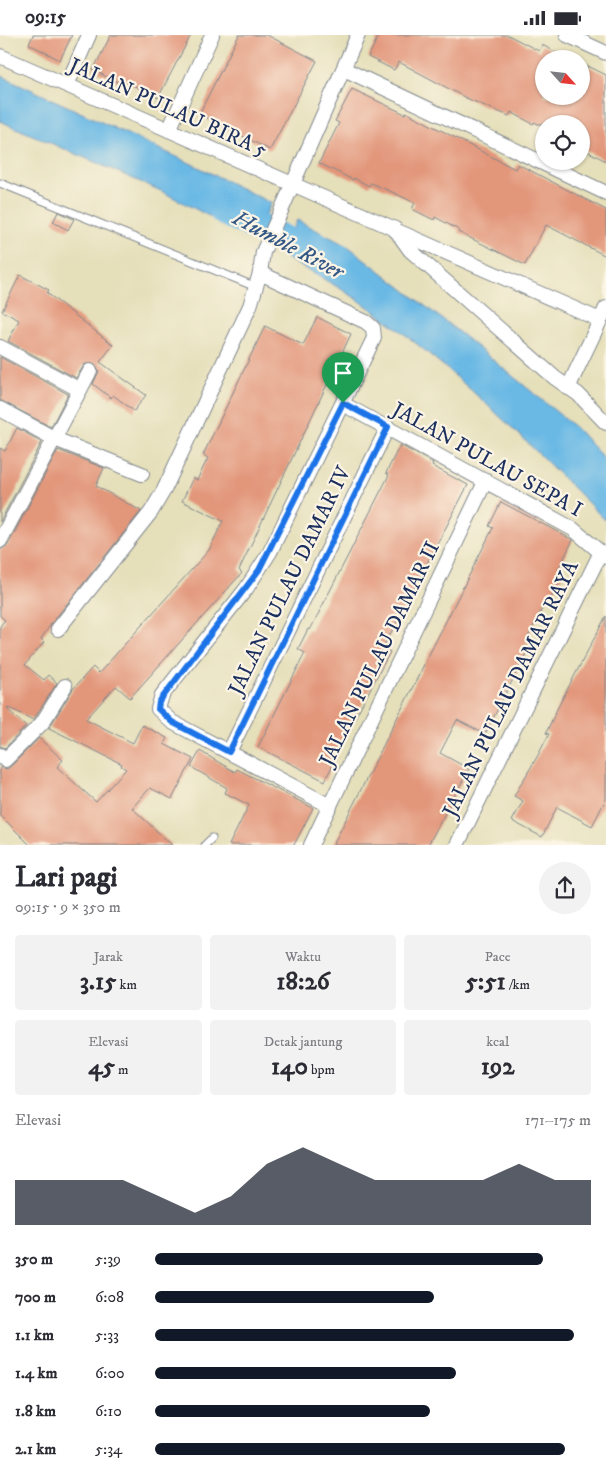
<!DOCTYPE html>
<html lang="id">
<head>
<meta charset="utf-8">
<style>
	body { margin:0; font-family:"IM FELL DW Pica",serif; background:#f2f2f3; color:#2b2b33; height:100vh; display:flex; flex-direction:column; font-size:19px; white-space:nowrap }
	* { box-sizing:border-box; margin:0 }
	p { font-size:16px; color:#7c7c81 }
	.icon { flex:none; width:28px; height:28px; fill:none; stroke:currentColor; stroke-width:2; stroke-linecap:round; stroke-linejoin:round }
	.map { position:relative; height:810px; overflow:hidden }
	.details { display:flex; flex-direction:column; background:#fff; flex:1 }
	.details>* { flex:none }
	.needle { width:32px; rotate:117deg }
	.controls { position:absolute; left:535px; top:15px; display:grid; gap:10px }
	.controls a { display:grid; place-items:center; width:55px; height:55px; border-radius:50%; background:#fff; box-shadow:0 1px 4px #0004; font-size:25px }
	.pin { position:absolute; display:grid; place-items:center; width:42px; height:42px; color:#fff; margin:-51px -21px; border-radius:50% 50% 50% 0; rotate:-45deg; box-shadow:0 0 5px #0007 }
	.pin .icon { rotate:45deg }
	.round { display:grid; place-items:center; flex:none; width:52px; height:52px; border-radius:26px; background:#f2f2f3 }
	.summary { display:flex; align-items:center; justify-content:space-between; height:85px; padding:0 15px }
	h1 { font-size:28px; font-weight:800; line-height:38px }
	.figures { display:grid; grid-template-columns:repeat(3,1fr); gap:8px; height:85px; padding:5px 15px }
	.figures div { display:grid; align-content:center; border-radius:5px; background:#f2f2f3; text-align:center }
	.figures b { font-size:25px; font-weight:800 }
	.figures small { font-size:14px; font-weight:400 }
	.figures p { font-size:14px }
	.chart { height:140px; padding:10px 15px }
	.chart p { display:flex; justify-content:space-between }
	.chart svg { width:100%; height:90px; margin-top:5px; fill:#111827; opacity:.7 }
	ul { padding:0 15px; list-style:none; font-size:16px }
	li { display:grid; grid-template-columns:80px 60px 1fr; align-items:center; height:38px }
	li i { height:12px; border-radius:6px; background:#111827 }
	.status { display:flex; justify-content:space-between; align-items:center; height:35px; padding:0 25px; background:#fff; direction:ltr }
	.status svg { height:14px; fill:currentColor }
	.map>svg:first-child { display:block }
</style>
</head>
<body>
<div class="status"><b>09:15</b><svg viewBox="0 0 49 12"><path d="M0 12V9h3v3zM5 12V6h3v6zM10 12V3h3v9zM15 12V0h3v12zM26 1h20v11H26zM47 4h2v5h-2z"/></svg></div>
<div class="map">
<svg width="606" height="810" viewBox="0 0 606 810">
	<rect width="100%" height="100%" fill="#fcf5e5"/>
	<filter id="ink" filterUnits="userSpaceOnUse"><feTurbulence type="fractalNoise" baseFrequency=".02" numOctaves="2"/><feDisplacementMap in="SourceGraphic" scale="10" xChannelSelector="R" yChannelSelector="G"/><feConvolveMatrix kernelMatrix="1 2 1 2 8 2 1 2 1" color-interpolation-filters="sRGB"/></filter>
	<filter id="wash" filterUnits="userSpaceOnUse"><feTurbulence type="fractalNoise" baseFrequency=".0096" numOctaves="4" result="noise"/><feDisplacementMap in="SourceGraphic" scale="20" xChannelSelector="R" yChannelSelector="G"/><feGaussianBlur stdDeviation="1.12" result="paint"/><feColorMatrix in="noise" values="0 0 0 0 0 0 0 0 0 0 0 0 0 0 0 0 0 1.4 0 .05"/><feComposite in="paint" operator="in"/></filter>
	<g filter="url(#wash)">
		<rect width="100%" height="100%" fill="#e5dfba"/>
		<g fill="#6bb9e5" stroke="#4374a2">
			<polygon points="0,40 194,130 271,168 255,205 159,155 0,86"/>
			<path d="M297,185L349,212L460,298L576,393L606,426V486C528,407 448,327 357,264C333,248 306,235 281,220Z"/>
		</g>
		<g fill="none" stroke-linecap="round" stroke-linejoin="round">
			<polyline stroke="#6bb9e5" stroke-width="29" points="224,176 322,223"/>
		</g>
		<g id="blocks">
			<g fill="#e2967a">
				<polygon points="33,0 72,0 60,25 29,9"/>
				<polygon points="111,0 191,0 158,63 127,47 125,51 93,35"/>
				<polygon points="239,0 267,0 317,26 270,115 199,79"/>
				<polygon points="379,0 508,0 539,16 542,10 570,24 544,24 544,61 581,61 581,30 587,33 588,31 606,40 606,126 581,113 581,89 538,89 534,87 533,89 511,77 509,81 466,63 399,27 394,35 368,22"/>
				<polygon points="352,54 405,79 406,77 515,134 518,129 606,175 606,221 546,190 525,230 458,197 459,195 435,182 434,185 412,174 415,168 392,157 371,148 369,151 354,143 353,145 319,128 339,88 335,86"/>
				<polygon points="58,177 74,184 68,195 53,187"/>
				<polygon points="20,240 49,255 47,258 113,310 100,327 146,360 134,376 113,360 111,363 93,349 99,336 94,329 85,329 76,343 8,306 19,285 2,276"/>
				<polygon points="317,282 351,299 239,535 242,538 130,663 116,651 86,684 133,708 142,690 167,703 164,709 193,724 172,764 150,753 132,773 172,810 30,810 0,780 0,732 7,734 11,731 39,703 63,725 57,732 96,767 126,734 121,731 122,729 49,693 73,654 93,632 99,638 209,515 223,486 182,466 193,443 197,445 208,423 203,420 265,291 303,310"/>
				<polygon points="0,322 68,359 51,392 0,365"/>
				<polygon points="17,393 42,407 0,487 0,413 5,416"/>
				<polygon points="400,410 433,428 432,431 468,450 383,613 390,617 335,720 337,721 325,746 258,712 305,618 298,614 308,594 310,595 389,440 386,438"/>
				<polygon points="58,415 104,433 96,451 141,476 51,589 41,604 44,607 25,630 44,645 48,640 57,648 33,685 8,672 7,674 26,691 5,713 0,711 0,591 5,585 0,581 0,515 8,510"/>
				<polygon points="501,467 573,505 558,535 564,538 551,563 548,562 526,606 531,609 485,699 457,685 440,718 469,734 428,810 333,810 493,493 489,491"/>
				<polygon points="606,581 606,764 592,791 557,772 542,802 512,786 523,766 514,761 537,722 549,699 546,698 557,674"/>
				<polygon points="200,716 235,737 237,734 313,773 294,810 229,810 249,770 225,758 227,753 191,732"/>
			</g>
		</g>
	</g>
	<g filter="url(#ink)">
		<use href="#blocks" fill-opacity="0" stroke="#80878c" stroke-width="1"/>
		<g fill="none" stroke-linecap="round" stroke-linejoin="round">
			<g stroke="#80878c" stroke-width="9">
				<g id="lane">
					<polyline points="0,148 256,252"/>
					<polyline points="205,810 212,803"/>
				</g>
			</g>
			<g stroke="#80878c" stroke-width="16">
				<g id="street">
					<polyline points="567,0 606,18"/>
					<polyline points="0,21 395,194 410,215 555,343 578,359 606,388"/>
					<polyline points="344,34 606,158"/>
					<polyline points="67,50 89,0"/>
					<polyline points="169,95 212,0"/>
					<polyline points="395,195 600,285"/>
					<polyline points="260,238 366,287 373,293 374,303 270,517 246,554 162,660 158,674 172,687 330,771"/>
					<polyline points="0,312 80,355"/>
					<polyline points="568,353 606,273"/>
					<polyline points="343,369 573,494 606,522"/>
					<polyline points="0,374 55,404 142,439"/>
					<polyline points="0,506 90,336"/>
					<polyline points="58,594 151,477 164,455 250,271 260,238 263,217 358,0"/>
					<polyline points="229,717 388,392"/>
					<polyline points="0,720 5,725 42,688 65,651"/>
					<polyline points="311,810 486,445"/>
					<polyline points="457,810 601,517"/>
				</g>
			</g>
			<use href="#lane" stroke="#fff" stroke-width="7"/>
			<use href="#street" stroke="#fff" stroke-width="14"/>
		</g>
	</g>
	<g fill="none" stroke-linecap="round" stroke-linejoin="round" filter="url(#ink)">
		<g stroke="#fff" stroke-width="10">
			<polygon id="route" points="343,368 388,392 229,717 172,687 158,674 159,667 259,535"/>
		</g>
		<use href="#route" stroke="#1a73e8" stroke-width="6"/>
	</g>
	<g text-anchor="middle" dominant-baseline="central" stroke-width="4.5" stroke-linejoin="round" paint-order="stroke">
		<g font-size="21" fill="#1b2f5e" stroke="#fcf5e5">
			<text transform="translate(168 73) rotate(24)">JALAN PULAU BIRA 5</text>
			<text transform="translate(487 425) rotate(29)">JALAN PULAU SEPA I</text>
			<text transform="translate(290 546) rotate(-64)">JALAN PULAU DAMAR IV</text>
			<text transform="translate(380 619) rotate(-64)">JALAN PULAU DAMAR II</text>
			<text transform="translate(511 654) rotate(-64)">JALAN PULAU DAMAR RAYA</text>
		</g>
		<g font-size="22" font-style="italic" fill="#335886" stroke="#fcf5e5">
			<text transform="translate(288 210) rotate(28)">Humble River</text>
		</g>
	</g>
</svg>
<div class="controls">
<a><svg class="needle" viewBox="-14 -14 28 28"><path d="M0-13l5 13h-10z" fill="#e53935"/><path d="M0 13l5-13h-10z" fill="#7c7c81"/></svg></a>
<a><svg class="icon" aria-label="locate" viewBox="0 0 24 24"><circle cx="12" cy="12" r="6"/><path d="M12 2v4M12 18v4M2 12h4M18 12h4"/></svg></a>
</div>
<div class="pin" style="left:343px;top:368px;background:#1e9e55"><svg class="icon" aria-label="arrive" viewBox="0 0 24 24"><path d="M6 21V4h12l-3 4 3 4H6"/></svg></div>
</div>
<section class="details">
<div class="summary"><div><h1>Lari pagi</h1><p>09:15 · 9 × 350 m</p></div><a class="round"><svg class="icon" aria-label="share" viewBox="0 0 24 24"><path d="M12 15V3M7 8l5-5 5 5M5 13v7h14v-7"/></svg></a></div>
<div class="figures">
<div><p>Jarak</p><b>3.15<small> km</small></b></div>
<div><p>Waktu</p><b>18:26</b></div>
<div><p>Pace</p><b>5:51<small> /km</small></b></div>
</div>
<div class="figures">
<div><p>Elevasi</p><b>45<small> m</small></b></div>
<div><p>Detak jantung</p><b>140<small> bpm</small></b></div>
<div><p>kcal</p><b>192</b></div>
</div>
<div class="chart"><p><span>Elevasi</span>171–175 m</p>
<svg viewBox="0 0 160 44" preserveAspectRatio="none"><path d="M0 44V22L10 22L20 22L30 22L40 30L50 38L60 30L70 14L80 6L90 14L100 22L110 22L120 22L130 22L140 14L150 22L160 22V44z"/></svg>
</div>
<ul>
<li><b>350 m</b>5:39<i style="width:89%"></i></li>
<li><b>700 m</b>6:08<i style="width:64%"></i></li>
<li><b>1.1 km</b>5:33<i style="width:96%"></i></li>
<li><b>1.4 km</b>6:00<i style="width:69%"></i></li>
<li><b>1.8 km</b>6:10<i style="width:63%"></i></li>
<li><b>2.1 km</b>5:34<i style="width:94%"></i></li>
</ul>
</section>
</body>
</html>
